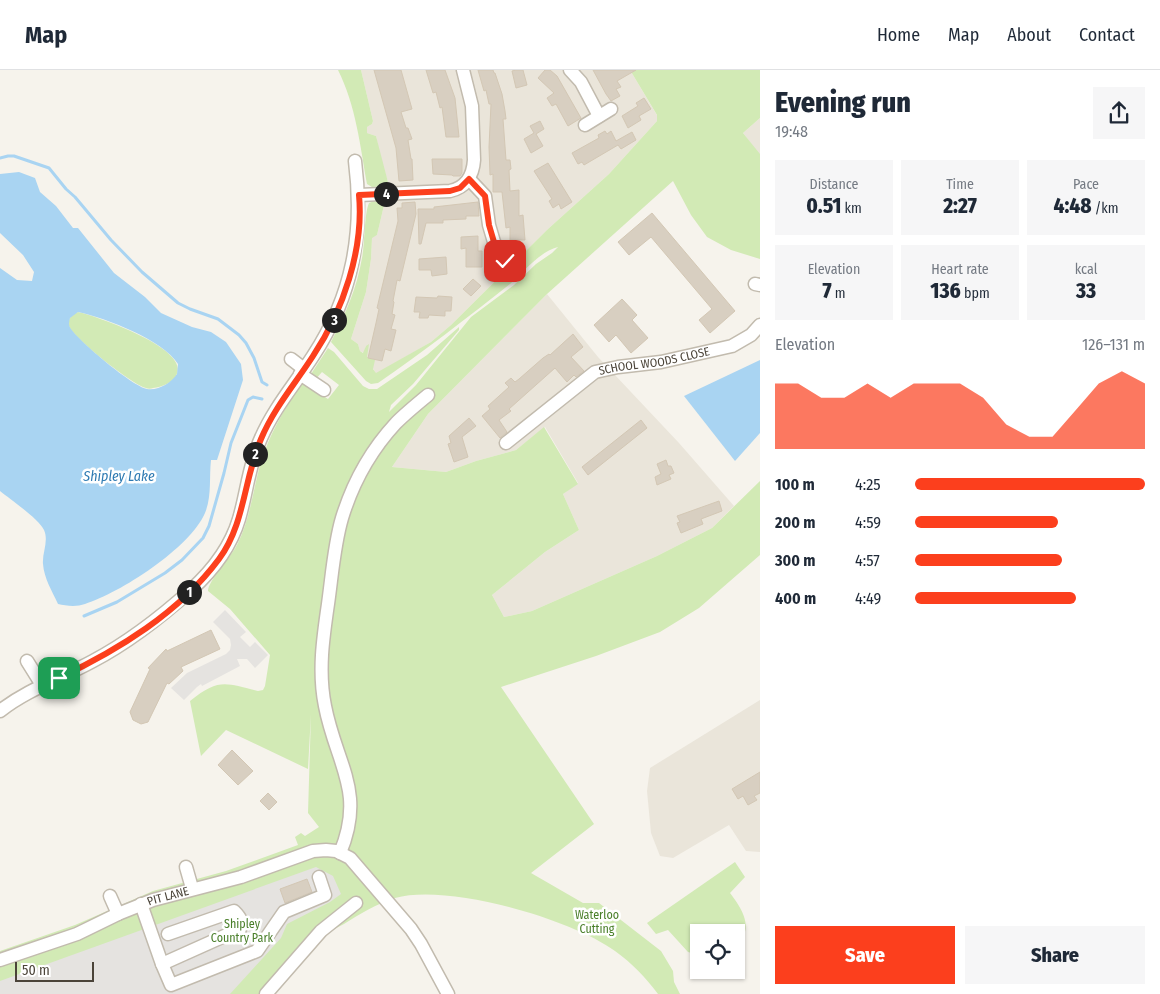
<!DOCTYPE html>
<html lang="en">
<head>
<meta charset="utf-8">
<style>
	body { margin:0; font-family:"Fira Sans Condensed",sans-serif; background:#f6f6f7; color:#1f2937; height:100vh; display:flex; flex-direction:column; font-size:19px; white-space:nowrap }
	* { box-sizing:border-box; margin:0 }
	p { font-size:16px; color:#747a83 }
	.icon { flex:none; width:28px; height:28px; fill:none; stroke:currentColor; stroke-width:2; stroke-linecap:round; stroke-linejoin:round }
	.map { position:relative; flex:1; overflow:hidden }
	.details { display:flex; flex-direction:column; background:#fff; width:400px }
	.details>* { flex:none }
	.buttons { position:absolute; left:690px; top:854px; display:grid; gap:10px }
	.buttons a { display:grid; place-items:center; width:55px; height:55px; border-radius:0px; background:#fff; box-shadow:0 1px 4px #0004; font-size:25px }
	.scale { position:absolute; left:15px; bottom:12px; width:79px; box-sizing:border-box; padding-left:5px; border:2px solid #4b4439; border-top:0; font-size:14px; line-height:18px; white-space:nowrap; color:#4b4439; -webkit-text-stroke:4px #fff; paint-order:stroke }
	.pin { position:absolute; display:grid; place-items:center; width:42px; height:42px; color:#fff; margin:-21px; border-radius:10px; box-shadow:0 2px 8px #0006 }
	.km { position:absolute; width:25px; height:25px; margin:-12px; border-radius:50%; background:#222; color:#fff; font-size:14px; line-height:25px; text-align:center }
	.round { display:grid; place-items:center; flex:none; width:52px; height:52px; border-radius:0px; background:#f6f6f7 }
	.summary { display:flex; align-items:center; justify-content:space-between; height:85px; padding:0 15px }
	h1 { font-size:28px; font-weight:800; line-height:38px }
	.metrics { display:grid; grid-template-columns:repeat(3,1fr); gap:8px; height:85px; padding:5px 15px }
	.metrics div { display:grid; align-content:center; border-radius:0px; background:#f6f6f7; text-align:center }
	.metrics b { font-size:21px; font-weight:800 }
	.metrics small { font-size:14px; font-weight:400 }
	.metrics p { font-size:14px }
	.chart { height:140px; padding:10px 15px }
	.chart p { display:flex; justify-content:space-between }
	.chart svg { width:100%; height:90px; margin-top:5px; fill:#fc3f1d; opacity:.7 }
	.cta { display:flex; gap:10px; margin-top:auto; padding:10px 15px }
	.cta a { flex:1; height:58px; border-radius:0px; background:#fc3f1d; color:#fff; font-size:20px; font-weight:800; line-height:58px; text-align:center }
	.cta a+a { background:#f6f6f7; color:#1f2937 }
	ul { padding:0 15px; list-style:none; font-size:16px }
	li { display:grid; grid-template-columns:80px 60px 1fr; align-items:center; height:38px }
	li i { height:12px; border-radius:6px; background:#fc3f1d }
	header { display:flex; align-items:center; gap:30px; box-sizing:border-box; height:70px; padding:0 25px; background:#fff; border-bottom:1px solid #e0e1e3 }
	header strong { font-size:24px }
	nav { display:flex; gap:28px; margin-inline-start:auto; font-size:18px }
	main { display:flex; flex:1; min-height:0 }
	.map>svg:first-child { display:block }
</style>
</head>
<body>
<header>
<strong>Map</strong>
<nav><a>Home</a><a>Map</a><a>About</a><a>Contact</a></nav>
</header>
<main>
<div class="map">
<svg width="760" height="924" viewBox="0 0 760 924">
	<rect width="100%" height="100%" fill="#f6f3ec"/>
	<g fill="#eae5da">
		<polygon points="361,0 630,0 658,47 657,51 609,104 548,159 451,255 431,272 376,304 367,287 366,276 364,283 360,281 358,274 351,269 366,222 371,189 372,167 377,165 389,114 382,96 376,66 367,63 367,57 372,54 373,51"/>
		<polygon points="760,48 760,84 759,84 743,63"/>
		<polygon points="547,224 598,287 679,373 734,436 712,458 657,486 532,541 504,547 492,525 545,482 579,460 563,424 578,413 545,357 516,380 476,391 446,402 392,397 428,344"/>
		<polygon points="760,630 760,782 746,781 729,755 673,788 660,786 651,763 647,721 650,698"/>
	</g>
	<g fill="#d2eab5">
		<path d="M338,0H361L373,51L372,54L367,57V63L376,66L389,116L372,117L367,114C360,75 356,36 338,0Z"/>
		<path d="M630,0H760V48L743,63L760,84V189L731,180L707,167L691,145L673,111L547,224L428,344L392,397L446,402L476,391L516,380L544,357L578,414L563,424L579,460L545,482L492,525L504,547L532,541L657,486L712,458L760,411V485L699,538L660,562L596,586L501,617L594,754L531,803L583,833H599L661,881L673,901L674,912L680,924H658C646,908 632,893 615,881C571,849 448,813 395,828C376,834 360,844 344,854C338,857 330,861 324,865C305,883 288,905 270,924H0V881L75,855L153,821L226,801L298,775L295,767L301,763L305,766L319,757L308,743L311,644L308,699L226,660L201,686L190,631C219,608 225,613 258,621L263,620L265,616L270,585L230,539L208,521C208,511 232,486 238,473C250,448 253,421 260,395C269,365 284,338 303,313L328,329L339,315L322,302L315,310L311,304L328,278L334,282L363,316L369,319H377L427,285L459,257V260L413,314L391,335L389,342L416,315L471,247L514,215L536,194L552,183L558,177C539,182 524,202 510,214C467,248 423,282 378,313L371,314L366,311L331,272C345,245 357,218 362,188C365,174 364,144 369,133L374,131H385L377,165L372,168L371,189L366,222L351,269L358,274L360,281L363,283L366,276L369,274L367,287L375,290L373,299L376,303L431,272L451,255L548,159L609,104L657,51V45Z"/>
		<path d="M78,242C96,246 193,279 176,306C172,313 162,317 153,318C151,319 148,319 146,318C133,315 73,268 69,256C67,249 72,244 78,242Z"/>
		<path d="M735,792L745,807L730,823C741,837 756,860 736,874V862H699V885L688,882L668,860L656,864L647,853Z"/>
	</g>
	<g fill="#e5e3e0">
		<polygon points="225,540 246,562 240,567 250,577 255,572 268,585 255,598 247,589 237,589 240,596 202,616 201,614 197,617 184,630 171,618 187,603 226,584 230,580 231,575 230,569 213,552"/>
		<polygon points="316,797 333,806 341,824 330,832 287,854 281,868 230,924 0,924 0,911"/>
	</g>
	<g fill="#a9d4f2" fill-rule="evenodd">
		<path d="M19,102L35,108L40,122L56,136L73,158H78L114,203L145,227L161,243L192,257L211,262L226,272L241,294L243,310L217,390H211C209,408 212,426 205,443C190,478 120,523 85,534C77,537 66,536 58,534C52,521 44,508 43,494C42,483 49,471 44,460C39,449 10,429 0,421V198L17,210L32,211L34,202L23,185L0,163V104ZM78,242C106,248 163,270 178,294L177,304C171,313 158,321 147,319C132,316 80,272 71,259C68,255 69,252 70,248Z"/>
		<polygon points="760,290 760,363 735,391 684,326"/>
	</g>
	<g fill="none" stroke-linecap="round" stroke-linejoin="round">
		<g stroke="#a9d4f2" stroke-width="3">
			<polyline points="0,88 8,86 14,86 49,98 66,119 75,127 111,170 142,202 178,233 190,239 218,249 239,265 246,273 254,288 262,312 267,315"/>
			<polyline points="84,546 117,532 165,503 182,490 203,468 209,456 224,403 231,373 248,330 253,327 262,329"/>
		</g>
	</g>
	<g fill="#d8cfc1" stroke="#d3c7b4">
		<polygon points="374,0 401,0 412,39 401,42 406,58 408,58 412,69 408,70 411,89 412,89 413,110 399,111 396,78"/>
		<polygon points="426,0 445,0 455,28 459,67 446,67 442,37 440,38 436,22 433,23"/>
		<polygon points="478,0 493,0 494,3 495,3 502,24 505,41 506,49 503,49 506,90 510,90 511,99 509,100 510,121 519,120 519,146 523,145 525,170 510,170 510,157 506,158 502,122 493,122 493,104 490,105 489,77 491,34 489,34 486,20 484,21"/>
		<polygon points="516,0 523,0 527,15 516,18 512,1"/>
		<polygon points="545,0 550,0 557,6 581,48 568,56 556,34 552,36 547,28 554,23 538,8"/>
		<polygon points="593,0 636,0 617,11 621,17 616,19 620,26 611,31 606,24"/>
		<polygon points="644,28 651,39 639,46 641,50 628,58 622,46 638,36 636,33"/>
		<polygon points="540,51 544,59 536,64 543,76 531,83 524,69 534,63 530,56"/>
		<polygon points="605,61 607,64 611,61 616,71 632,62 636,70 621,79 618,75 584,95 582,92 578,94 572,83 599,68 598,65"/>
		<polygon points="432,89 462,89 462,103 460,106 453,106 452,105 433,104"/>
		<polygon points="548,93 572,132 561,139 559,134 553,138 549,131 552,129 534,101"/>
		<polygon points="415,132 416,144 400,211 397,210 393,231 394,232 392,244 395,245 391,259 396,260 391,281 385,279 382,291 368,288 376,253 379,239 377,238 398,151 397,138 402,138 402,133"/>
		<polygon points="478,132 479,146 466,146 466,149 443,150 443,153 426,153 421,174 419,174 418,139 434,139 434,137"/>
		<polygon points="652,143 735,241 710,263 699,250 712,239 651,167 629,185 618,172"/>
		<polygon points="478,166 478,181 482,181 482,197 466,197 466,178 461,179 461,167"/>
		<polygon points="446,187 447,204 432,206 431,200 419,200 419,189"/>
		<polygon points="473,209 481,216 471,226 463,219"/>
		<polygon points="438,226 452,227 451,241 445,241 445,246 429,245 428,248 419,248 420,242 414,242 416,227 437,228"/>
		<polygon points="622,229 637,245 632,250 648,268 631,283 616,265 609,272 594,255"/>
		<polygon points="573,264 583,277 571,287 584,301 576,307 574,305 567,312 555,298 509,339 511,341 499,350 507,362 500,368 482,346 490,339 488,336 509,317 505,313 511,308 515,312 519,309 543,288 549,284 550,285"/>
		<polygon points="469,348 476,356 462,367 468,387 454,392 448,374 451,373 449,366"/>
		<polygon points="641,350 647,358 588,405 582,397"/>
		<polygon points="666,390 668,396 671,396 674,403 669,405 671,409 657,415 655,407 661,404 657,394"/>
		<polygon points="719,431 722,441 701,449 703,454 681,463 677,453 680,452 677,446"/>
		<polygon points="211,560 220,579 181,597 183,601 169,614 167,613 148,652 141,654 133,650 130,642 150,599 148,598 166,579 167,581"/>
		<polygon points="232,680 253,701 238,715 218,695"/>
		<polygon points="760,702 760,723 754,726 757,730 748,735 743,726 738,729 732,719"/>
		<polygon points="268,723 277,732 269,740 260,731"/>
		<polygon points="307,809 312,822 285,833 280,819"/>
	</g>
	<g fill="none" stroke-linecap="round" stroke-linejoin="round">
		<g stroke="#c2bbae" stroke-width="15">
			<g id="minor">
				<polyline points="570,0 581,12 599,46"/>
				<polyline points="585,55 611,39"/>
				<polyline points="469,109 485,126 489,155 494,172 505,191"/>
				<path d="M359,125L450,121C465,118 473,106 474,90L472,36L463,0"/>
				<polyline points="492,204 515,181"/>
				<polyline points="755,214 760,215"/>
				<polyline points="291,289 304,299"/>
				<polyline points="300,304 324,320"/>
				<path id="s1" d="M506,373L595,302L618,297L661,292L732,276L751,265L760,255"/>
				<polyline points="27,591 42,615"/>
				<path d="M0,641C28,619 62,608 93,591C129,572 161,547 191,520C212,501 231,476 239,449C247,422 249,394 261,368C274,338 295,314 313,286C353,225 364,162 355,91"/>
				<path d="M340,783C366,721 336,694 325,636C318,602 323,568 328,534C332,506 334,475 342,448C353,412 371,380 396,353C406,343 417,334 428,325"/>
				<polyline points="186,797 192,818"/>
				<polyline points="110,826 118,844"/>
				<polyline points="141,834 162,894 171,915 257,881 284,842 325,825 319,807"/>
				<path id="s2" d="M0,890L77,864L118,844L153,830L241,807L313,781L326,780L336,781L350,788L411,859L421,874L448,924"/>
				<path d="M162,894L240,859C243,851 240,847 234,841L168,864"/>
				<polyline points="266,924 321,861 356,833"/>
			</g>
		</g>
		<use href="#minor" stroke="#fff" stroke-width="12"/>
	</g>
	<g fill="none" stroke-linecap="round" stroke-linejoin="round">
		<g stroke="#fff" stroke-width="10">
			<path id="route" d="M59,608C118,580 179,543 219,489C245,454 244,408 261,369C274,338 295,314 313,286C343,241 364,179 359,125L450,121L460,118L469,109L485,126L489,155L494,172L505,191"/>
		</g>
		<use href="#route" stroke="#fc3f1d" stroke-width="6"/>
	</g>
	<g text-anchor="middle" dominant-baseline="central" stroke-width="5" stroke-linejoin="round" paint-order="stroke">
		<g font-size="12" fill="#4b4439" stroke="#fff">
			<text stroke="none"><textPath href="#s1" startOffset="174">SCHOOL WOODS CLOSE</textPath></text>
			<text stroke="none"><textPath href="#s2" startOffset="180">PIT LANE</textPath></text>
		</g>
		<g font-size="12" fill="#4a7f2a" stroke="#fff">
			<text x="597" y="845">Waterloo<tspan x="597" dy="14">Cutting</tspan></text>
			<text x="242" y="854">Shipley<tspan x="242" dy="14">Country Park</tspan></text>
		</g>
		<g font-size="14" font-style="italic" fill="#2e7ab2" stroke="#fff">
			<text x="119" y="406">Shipley Lake</text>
		</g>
	</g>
</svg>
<div class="buttons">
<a><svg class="icon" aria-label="locate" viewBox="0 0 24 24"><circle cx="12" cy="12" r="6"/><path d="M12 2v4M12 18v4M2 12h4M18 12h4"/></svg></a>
</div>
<div class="scale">50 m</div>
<div class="pin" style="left:59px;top:608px;background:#1e9e55"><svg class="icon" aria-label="arrive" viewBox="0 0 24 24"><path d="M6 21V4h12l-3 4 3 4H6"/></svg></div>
<div class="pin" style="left:505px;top:191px;background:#d93025"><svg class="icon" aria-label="check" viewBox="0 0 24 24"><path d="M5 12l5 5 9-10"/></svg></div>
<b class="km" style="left:189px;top:522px">1</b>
<b class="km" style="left:255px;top:384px">2</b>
<b class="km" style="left:334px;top:250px">3</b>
<b class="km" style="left:386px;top:124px">4</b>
</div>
<section class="details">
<div class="summary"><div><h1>Evening run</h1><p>19:48</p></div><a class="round"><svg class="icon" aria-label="share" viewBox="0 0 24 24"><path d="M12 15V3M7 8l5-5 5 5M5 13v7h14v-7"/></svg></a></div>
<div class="metrics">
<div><p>Distance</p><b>0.51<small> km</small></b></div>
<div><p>Time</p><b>2:27</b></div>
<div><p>Pace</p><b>4:48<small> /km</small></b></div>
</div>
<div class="metrics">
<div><p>Elevation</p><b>7<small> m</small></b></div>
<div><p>Heart rate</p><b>136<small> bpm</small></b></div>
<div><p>kcal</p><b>33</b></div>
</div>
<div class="chart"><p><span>Elevation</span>126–131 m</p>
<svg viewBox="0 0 160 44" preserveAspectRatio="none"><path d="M0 44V12L10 12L20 19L30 19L40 12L50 19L60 12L70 12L80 12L90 19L100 32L110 38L120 38L130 25L140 12L150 6L160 12V44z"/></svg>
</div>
<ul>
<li><b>100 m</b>4:25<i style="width:100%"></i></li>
<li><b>200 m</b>4:59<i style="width:62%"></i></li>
<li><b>300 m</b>4:57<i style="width:64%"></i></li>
<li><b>400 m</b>4:49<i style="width:70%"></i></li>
</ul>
<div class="cta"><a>Save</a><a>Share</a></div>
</section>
</main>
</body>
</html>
